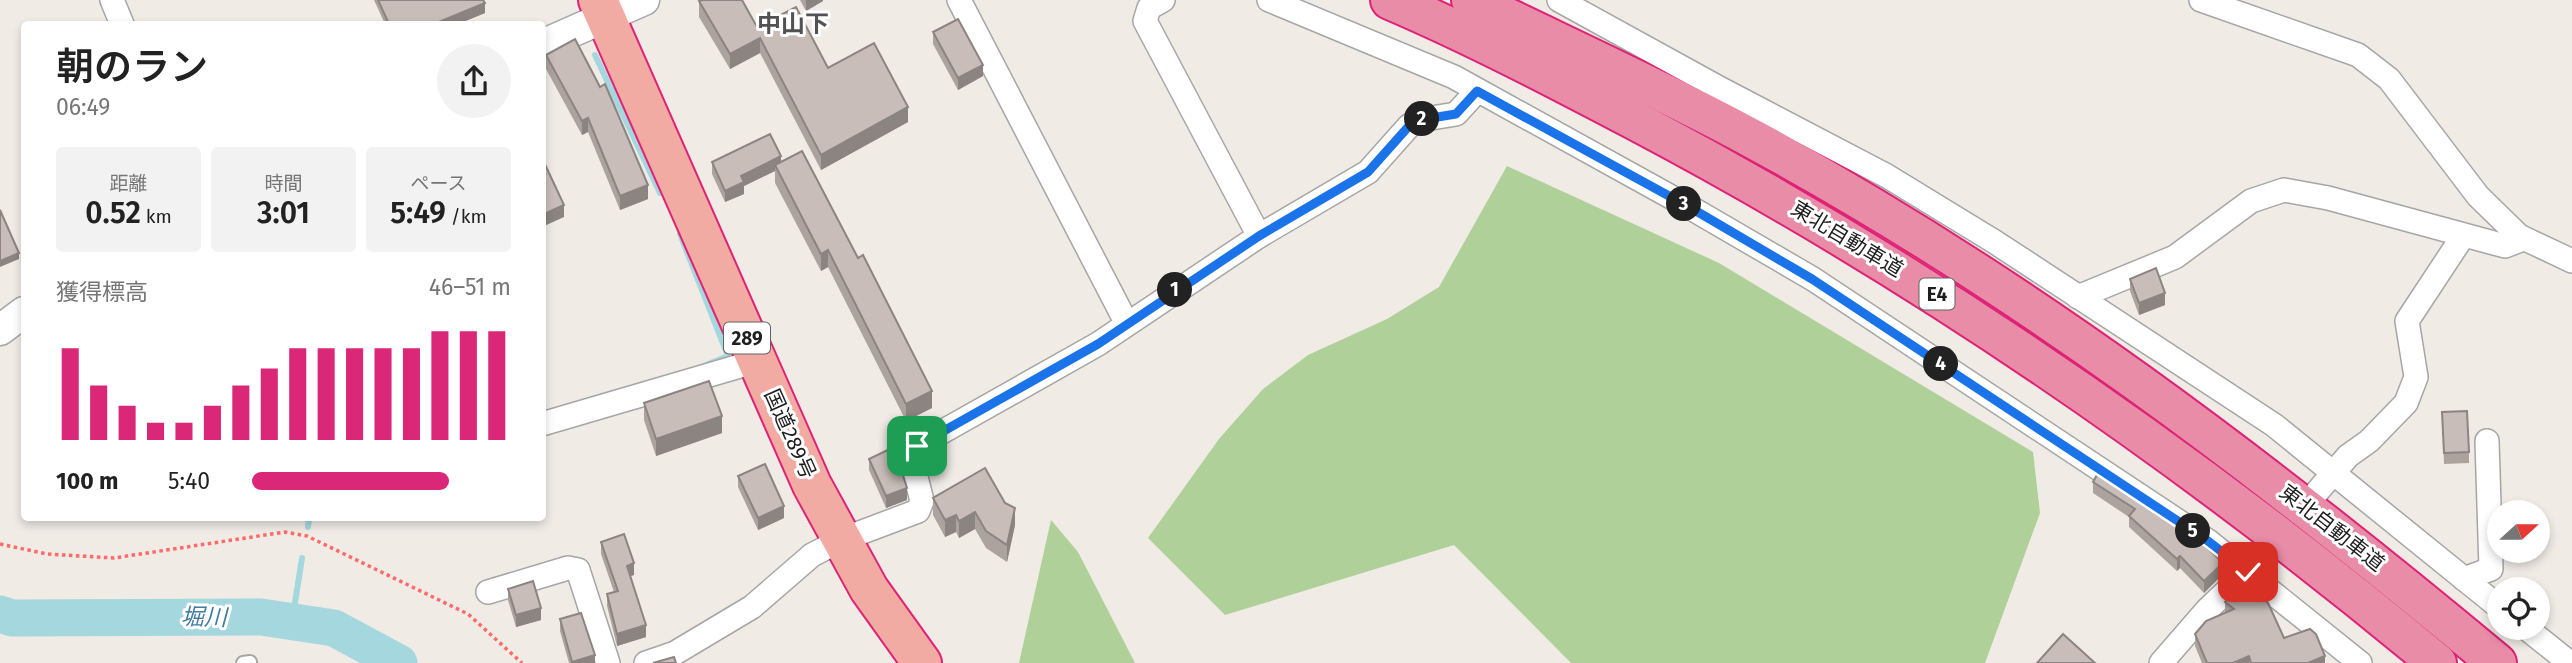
<!DOCTYPE html>
<html lang="ja">
<head>
<meta charset="utf-8">
<style>
	body { margin:0; font-family:"Fira Sans","Noto Sans JP",sans-serif; background:#f2f2f2; color:#222; height:100vh; display:flex; flex-direction:column; font-size:26px; white-space:nowrap }
	* { box-sizing:border-box; margin:0 }
	p { font-size:23px; color:#767676 }
	.icon { flex:none; width:38px; height:38px; fill:none; stroke:currentColor; stroke-width:2; stroke-linecap:round; stroke-linejoin:round }
	.map { position:relative; flex:1; overflow:hidden }
	.details { position:absolute; left:21px; top:21px; width:525px; height:500px; display:flex; flex-direction:column; background:#fff; border-radius:7px; box-shadow:0 4px 10px #0003 }
	.details>* { flex:none }
	.needle { width:46px; rotate:69deg }
	.tools { position:absolute; left:2487px; top:500px; display:grid; gap:14px }
	.tools a { display:grid; place-items:center; width:63px; height:63px; border-radius:50%; background:#fff; box-shadow:0 4px 10px #0003; font-size:35px }
	.pin { position:absolute; display:grid; place-items:center; width:60px; height:60px; color:#fff; margin:-30px; border-radius:14px; box-shadow:0 4px 10px #0006 }
	.km { position:absolute; width:35px; height:35px; margin:-18px; border-radius:50%; background:#222; color:#fff; font-size:19px; line-height:35px; text-align:center }
	.round { display:grid; place-items:center; flex:none; width:74px; height:74px; border-radius:37px; background:#f2f2f2 }
	.head { display:flex; align-items:center; justify-content:space-between; height:119px; padding:0 35px }
	h1 { font-size:38px; font-weight:600; line-height:52px }
	.metrics { display:grid; grid-template-columns:repeat(3,1fr); gap:10px; height:119px; padding:7px 35px }
	.metrics div { display:grid; align-content:center; border-radius:7px; background:#f2f2f2; text-align:center }
	.metrics b { font-size:30px; font-weight:600 }
	.metrics small { font-size:19px; font-weight:400 }
	.metrics p { font-size:19px }
	.chart { height:196px; padding:14px 35px }
	.chart p { display:flex; justify-content:space-between }
	.chart svg { width:100%; height:126px; margin-top:7px; stroke:#db2777; stroke-width:6 }
	ul { padding:0 35px; list-style:none; font-size:23px }
	li { display:grid; grid-template-columns:112px 84px 1fr; align-items:center; height:52px }
	li i { height:18px; border-radius:9px; background:#db2777 }
	.map>svg:first-child { display:block }
</style>
</head>
<body>
<div class="map">
<svg width="2572" height="663" viewBox="0 0 2572 663">
	<rect width="100%" height="100%" fill="#f0ebe5"/>
	<g fill="#afd099">
		<polygon points="1507,166 1719,263 2033,452 2040,513 1985,663 1571,663 1454,545 1225,615 1148,538 1219,439 1263,389 1308,355 1387,319 1439,287"/>
		<polygon points="1051,520 1078,552 1135,663 1019,663"/>
	</g>
	<g fill="none" stroke-linecap="round" stroke-linejoin="round">
		<g stroke="#a5d7de" stroke-width="6">
			<polyline points="595,55 660,193"/>
			<polyline points="680,234 728,356 706,365"/>
			<polyline points="308,527 309,518"/>
			<polyline points="292,622 302,558"/>
		</g>
		<polyline stroke="#a5d7de" stroke-width="37" points="0,614 12,618 261,617 334,628 399,663"/>
		<g stroke="#a6a6a6" stroke-width="16">
			<polyline id="service" points="243,663 250,662"/>
		</g>
		<g stroke="#a6a6a6" stroke-width="26">
			<g id="minor">
				<polyline points="112,0 122,24"/>
				<polyline points="959,0 1126,322"/>
				<polyline points="1163,0 1149,8 1145,21 1259,236"/>
				<polyline points="1269,0 1454,77 1691,208 1813,279 2208,541 2360,663"/>
				<polyline points="1559,0 1719,88 1887,176 1995,242 2274,425 2499,607"/>
				<polyline points="2201,0 2358,55 2389,79 2478,196 2519,236 2572,261"/>
				<polyline points="2078,297 2175,257 2251,201 2284,190 2328,198 2505,246 2523,239"/>
				<polyline points="542,424 757,361"/>
				<polyline points="2317,492 2348,456 2369,441 2406,403 2416,377 2407,321 2463,236"/>
				<polyline points="2464,579 2491,569 2487,441"/>
				<polyline points="488,592 568,568 578,570 608,663"/>
				<polyline points="2526,628 2570,663"/>
				<polyline points="646,663 675,653 752,607 812,555 841,540 918,511 922,501 911,457 917,446 1098,344 1259,236 1368,172 1409,126 1419,120 1456,114 1477,91"/>
				<polyline points="2161,663 2207,610 2255,564"/>
			</g>
		</g>
		<g stroke="#a6a6a6" stroke-width="33">
			<g id="tertiary">
				<polyline points="542,45 644,0"/>
				<polyline points="0,330 24,312"/>
			</g>
		</g>
		<g stroke="#de2276" stroke-width="42">
			<polyline id="trunk" points="598,0 812,485 869,589 922,663"/>
		</g>
		<g stroke="#de2276" stroke-width="42">
			<g id="motorway">
				<path d="M1390,0C1474,36 1556,79 1636,121C1924,273 2187,455 2437,663"/>
				<path d="M1471,0C1565,46 1661,89 1753,139C2021,284 2264,469 2497,663"/>
			</g>
		</g>
		<polyline stroke="#fc6a6a" stroke-width="3.5" stroke-dasharray="3.5 3.5" stroke-linecap="butt" points="0,544 47,554 114,558 285,532 307,536 468,614 522,663"/>
		<use href="#service" stroke="#fff" stroke-width="12"/>
		<use href="#minor" stroke="#fff" stroke-width="23"/>
		<use href="#tertiary" stroke="#fff" stroke-width="30"/>
		<use href="#trunk" stroke="#f2aba2" stroke-width="38"/>
		<use href="#motorway" stroke="#e88ca7" stroke-width="38"/>
	</g>
	<g fill="#aca39e">
		<polygon points="374,0 483,0 485,13 458,24 385,24"/>
		<polygon points="800,0 823,0 823,1 806,11"/>
		<polygon points="699,1 757,27 828,68 908,122 821,170 760,53 730,69 699,17"/>
		<polygon points="933,32 983,76 958,90 933,44"/>
		<polygon points="546,55 648,199 620,210 588,132 582,135 546,69"/>
		<polygon points="712,162 781,162 932,408 906,421 828,267 821,271 775,183 775,171 744,186 744,194 725,202 712,174"/>
		<polygon points="2130,279 2165,305 2139,315 2130,291"/>
		<polygon points="644,403 722,433 656,456 644,420"/>
		<polygon points="2442,412 2469,452 2469,463 2444,464"/>
		<polygon points="869,459 907,500 886,508 869,470"/>
		<polygon points="2098,473 2223,574 2204,593 2180,568 2177,571 2129,527 2129,517 2093,493 2093,482"/>
		<polygon points="738,476 784,518 758,530 738,487"/>
		<polygon points="933,498 1015,525 1007,562 986,548 975,529 959,538 956,532 945,537 933,515"/>
		<polygon points="601,542 634,575 631,576 646,637 617,646 607,606 607,594 614,592 601,554"/>
		<polygon points="508,589 541,620 516,627 508,600"/>
		<polygon points="2225,602 2284,638 2325,663 2202,663 2195,646 2195,634 2225,613"/>
		<polygon points="560,619 595,663 569,663 560,631"/>
	</g>
	<g fill="#8c8481">
		<polygon points="806,0 823,0 823,1 806,11"/>
		<polygon points="485,3 485,13 458,24 434,24"/>
		<polygon points="760,38 760,53 730,69 730,54"/>
		<polygon points="983,65 983,76 958,90 958,78"/>
		<polygon points="908,107 908,122 821,170 821,155"/>
		<polygon points="588,118 588,132 582,135 582,121"/>
		<polygon points="781,156 781,168 775,165 775,171 744,186 744,194 725,202 725,191 741,176"/>
		<polygon points="648,185 648,199 620,210 620,196"/>
		<polygon points="564,205 564,217 542,227 542,215"/>
		<polygon points="828,250 828,267 821,271 821,254"/>
		<polygon points="19,253 19,259 0,267 0,261"/>
		<polygon points="2165,293 2165,305 2139,315 2139,303"/>
		<polygon points="932,391 932,408 906,421 906,404"/>
		<polygon points="722,416 722,433 656,456 656,439"/>
		<polygon points="907,488 907,500 886,508 886,496"/>
		<polygon points="784,506 784,518 758,530 758,518"/>
		<polygon points="1015,508 1015,525 1007,562 1007,545"/>
		<polygon points="975,512 975,529 959,538 959,521"/>
		<polygon points="956,515 956,532 945,537 945,520"/>
		<polygon points="2180,556 2180,568 2177,571 2177,559"/>
		<polygon points="634,563 634,575 627,577 627,566"/>
		<polygon points="2223,563 2223,574 2204,593 2204,581"/>
		<polygon points="541,608 541,620 516,627 516,615"/>
		<polygon points="646,625 646,637 617,646 617,634"/>
		<polygon points="595,655 595,663 572,663 572,662"/>
		<polygon points="2249,656 2249,663 2233,663"/>
		<polygon points="2325,656 2325,663 2308,663"/>
	</g>
	<g fill="#c8bdb8" stroke="#8c8481" stroke-width="2">
		<polygon points="378,0 483,0 485,3 434,24 389,24"/>
		<polygon points="702,0 742,0 757,27 796,7 828,68 874,43 908,107 821,155 760,38 730,54 699,1"/>
		<polygon points="958,19 983,65 958,78 933,32"/>
		<polygon points="575,39 600,87 605,84 648,185 620,196 588,118 582,121 546,55"/>
		<polygon points="770,134 781,156 741,176 744,182 725,191 712,162"/>
		<polygon points="802,151 858,258 863,255 932,391 906,404 828,250 821,254 775,165"/>
		<polygon points="542,158 564,205 542,215"/>
		<polygon points="0,210 19,253 0,261"/>
		<polygon points="2156,268 2165,293 2139,303 2130,279"/>
		<polygon points="709,381 722,416 656,439 644,403"/>
		<polygon points="2467,411 2469,452 2444,453 2442,412"/>
		<polygon points="894,447 907,488 886,496 869,459"/>
		<polygon points="765,464 784,506 758,518 738,476"/>
		<polygon points="985,468 1005,503 1015,508 1007,545 986,531 975,512 959,521 956,515 945,520 933,498"/>
		<polygon points="2098,473 2174,524 2192,542 2196,538 2200,541 2223,563 2204,581 2180,556 2177,559 2129,516 2135,509 2093,482"/>
		<polygon points="624,534 634,563 627,566 646,625 617,634 607,594 618,591 601,542"/>
		<polygon points="533,581 541,608 516,615 508,589"/>
		<polygon points="2243,583 2268,603 2284,638 2310,629 2316,634 2325,656 2308,663 2251,663 2249,656 2233,663 2207,663 2195,634 2206,621 2234,609 2225,602"/>
		<polygon points="581,613 595,655 572,662 560,619"/>
		<polygon points="2063,634 2095,663 2037,663"/>
		<polygon points="674,657 676,663 653,663"/>
	</g>
	<g fill="none" stroke-linecap="round" stroke-linejoin="round">
		<g stroke="#fff" stroke-width="14">
			<polyline id="route" points="917,446 1098,344 1259,236 1368,172 1409,126 1419,120 1456,114 1477,91 1691,208 1812,279 2208,541 2248,572"/>
		</g>
		<use href="#route" stroke="#1a73e8" stroke-width="9"/>
	</g>
	<g text-anchor="middle" dominant-baseline="central" stroke-width="6" stroke-linejoin="round" paint-order="stroke">
		<g fill="#fff" stroke="#626262" stroke-width="2">
			<rect x="1919.5" y="278.5" width="35" height="31" rx="5"/>
			<rect x="724" y="322.5" width="46" height="31" rx="5"/>
		</g>
		<g font-size="19" font-weight="bold" fill="#1f1f1f">
			<text x="1937" y="294">E4</text>
			<text x="747" y="338">289</text>
		</g>
		<g font-size="21" fill="#1f1f1f" stroke="#fff">
			<text transform="translate(1847 239) rotate(31)">東北自動車道</text>
			<text transform="translate(790 434) rotate(66)">国道289号</text>
			<text transform="translate(2332 528) rotate(38)">東北自動車道</text>
		</g>
		<g font-size="23" font-style="italic" fill="#437ca1" stroke="#fff">
			<text transform="translate(204 617) rotate(1)">堀川</text>
		</g>
		<g font-size="24" font-weight="bold" fill="#525252" stroke="#fff">
			<text x="793" y="24">中山下</text>
		</g>
	</g>
</svg>
<div class="tools">
<a><svg class="needle" viewBox="-14 -14 28 28"><path d="M0-13l5 13h-10z" fill="#e53935"/><path d="M0 13l5-13h-10z" fill="#767676"/></svg></a>
<a><svg class="icon" aria-label="locate" viewBox="0 0 24 24"><circle cx="12" cy="12" r="6"/><path d="M12 2v4M12 18v4M2 12h4M18 12h4"/></svg></a>
</div>
<div class="pin" style="left:917px;top:446px;background:#1e9e55"><svg class="icon" aria-label="arrive" viewBox="0 0 24 24"><path d="M6 21V4h12l-3 4 3 4H6"/></svg></div>
<div class="pin" style="left:2248px;top:572px;background:#d93025"><svg class="icon" aria-label="check" viewBox="0 0 24 24"><path d="M5 12l5 5 9-10"/></svg></div>
<b class="km" style="left:1175px;top:290px">1</b>
<b class="km" style="left:1422px;top:119px">2</b>
<b class="km" style="left:1684px;top:204px">3</b>
<b class="km" style="left:1941px;top:364px">4</b>
<b class="km" style="left:2193px;top:531px">5</b>
<section class="details">
<div class="head"><div><h1>朝のラン</h1><p>06:49</p></div><a class="round"><svg class="icon" aria-label="share" viewBox="0 0 24 24"><path d="M12 15V3M7 8l5-5 5 5M5 13v7h14v-7"/></svg></a></div>
<div class="metrics">
<div><p>距離</p><b>0.52<small> km</small></b></div>
<div><p>時間</p><b>3:01</b></div>
<div><p>ペース</p><b>5:49<small> /km</small></b></div>
</div>
<div class="chart"><p><span>獲得標高</span>46–51 m</p>
<svg viewBox="0 0 160 44" preserveAspectRatio="none"><path d="M5 44V12M15 44V25M25 44V32M35 44V38M45 44V38M55 44V32M65 44V25M75 44V19M85 44V12M95 44V12M105 44V12M115 44V12M125 44V12M135 44V6M145 44V6M155 44V6"/></svg>
</div>
<ul>
<li><b>100 m</b>5:40<i style="width:76%"></i></li>
</ul>
</section>
</div>
</body>
</html>
